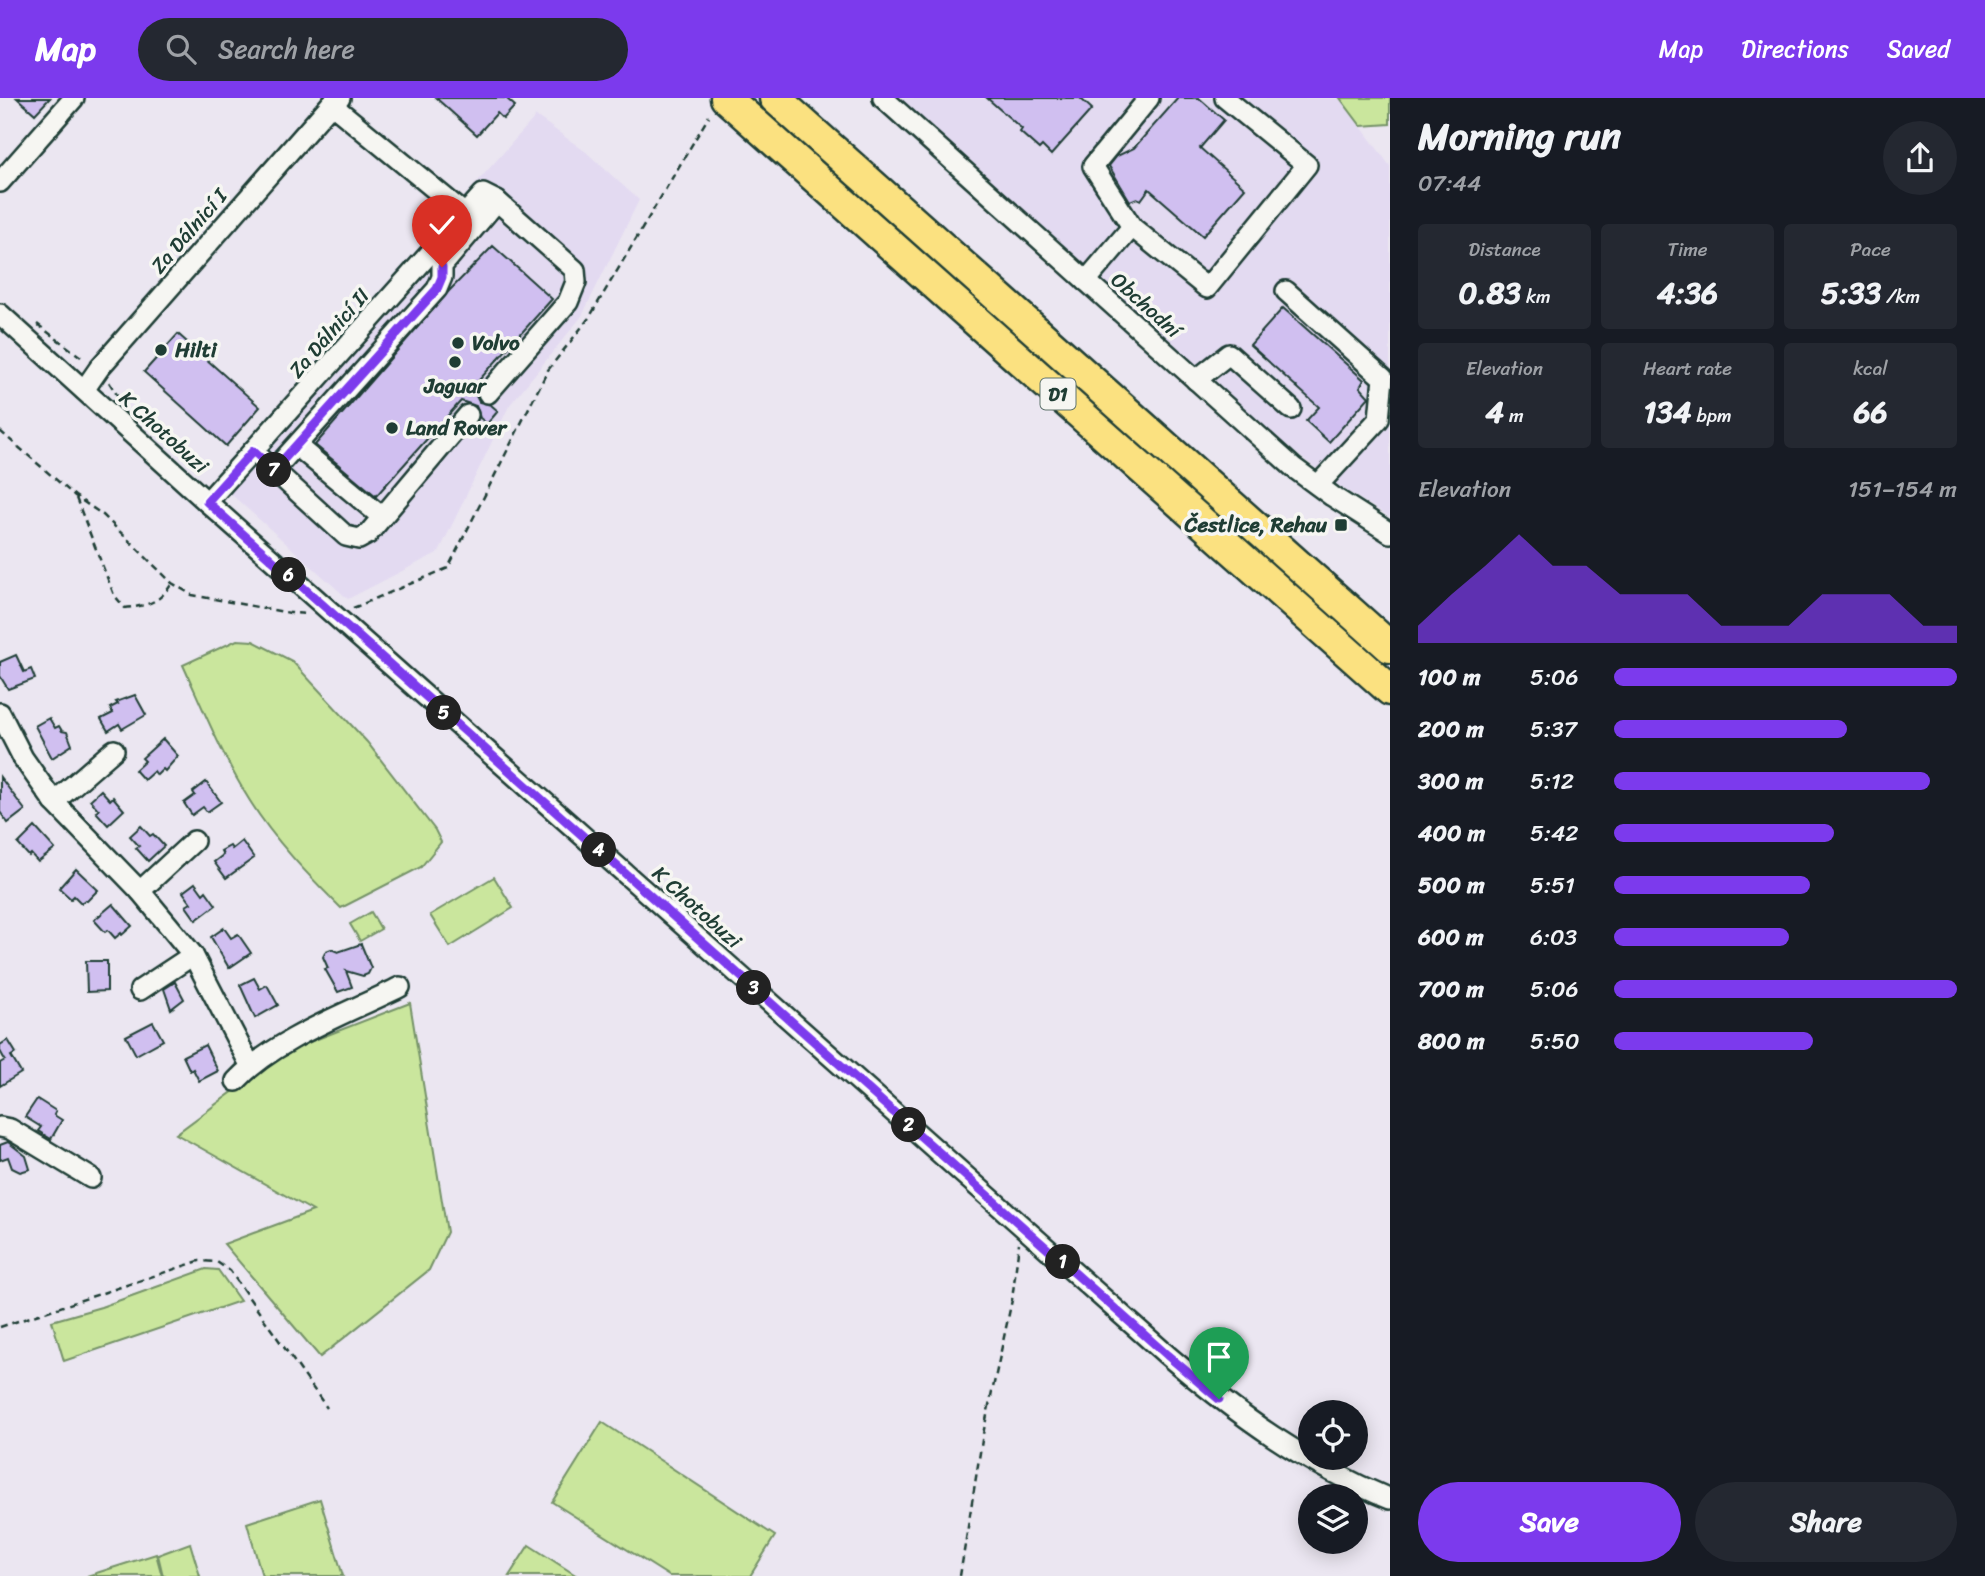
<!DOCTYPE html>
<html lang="en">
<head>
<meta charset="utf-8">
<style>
	body { margin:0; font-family:Sriracha,sans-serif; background:#242831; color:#f1f3f6; height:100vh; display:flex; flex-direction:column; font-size:26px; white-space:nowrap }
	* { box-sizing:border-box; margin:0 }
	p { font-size:23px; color:#9ea1a6 }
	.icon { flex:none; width:38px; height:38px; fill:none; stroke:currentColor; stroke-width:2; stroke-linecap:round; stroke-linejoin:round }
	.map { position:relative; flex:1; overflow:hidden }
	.panel { display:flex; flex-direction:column; background:#171b24; width:595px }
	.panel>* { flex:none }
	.fabs { position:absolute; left:1298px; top:1302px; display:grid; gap:14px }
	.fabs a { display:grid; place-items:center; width:70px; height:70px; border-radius:50%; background:#171b24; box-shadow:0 4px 18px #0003; font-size:35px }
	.pin { position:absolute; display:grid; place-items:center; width:60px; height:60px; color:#fff; margin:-72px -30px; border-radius:50% 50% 50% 0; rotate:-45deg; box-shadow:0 0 7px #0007 }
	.pin .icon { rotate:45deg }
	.km { position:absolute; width:35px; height:35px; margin:-18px; border-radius:50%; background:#222; color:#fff; font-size:19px; line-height:35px; text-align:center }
	.round { display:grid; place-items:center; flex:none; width:74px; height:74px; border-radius:37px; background:#242831 }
	.head { display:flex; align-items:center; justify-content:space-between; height:119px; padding:0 28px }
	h1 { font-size:38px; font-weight:700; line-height:52px }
	.stats { display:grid; grid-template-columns:repeat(3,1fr); gap:10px; height:119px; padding:7px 28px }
	.stats div { display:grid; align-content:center; border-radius:7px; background:#242831; text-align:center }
	.stats b { font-size:30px; font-weight:700 }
	.stats small { font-size:19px; font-weight:400 }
	.stats p { font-size:19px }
	.chart { height:196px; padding:14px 28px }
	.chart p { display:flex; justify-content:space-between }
	.chart svg { width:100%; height:126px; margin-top:7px; fill:#7c3aed; opacity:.7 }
	.button { display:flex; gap:14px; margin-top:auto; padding:14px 28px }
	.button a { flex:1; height:80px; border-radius:42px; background:#7c3aed; color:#fff; font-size:28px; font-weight:700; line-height:80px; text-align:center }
	.button a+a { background:#242831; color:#f1f3f6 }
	ul { padding:0 28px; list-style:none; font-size:23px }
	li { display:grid; grid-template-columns:112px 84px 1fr; align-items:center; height:52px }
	li i { height:18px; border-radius:9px; background:#7c3aed }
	header { display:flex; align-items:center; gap:42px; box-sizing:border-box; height:98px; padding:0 35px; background:#7c3aed; color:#fff }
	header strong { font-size:33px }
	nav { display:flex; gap:38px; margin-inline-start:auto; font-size:24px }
	.search { width:490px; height:63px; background:#242831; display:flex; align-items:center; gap:18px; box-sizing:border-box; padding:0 24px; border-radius:38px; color:#9ea1a6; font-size:26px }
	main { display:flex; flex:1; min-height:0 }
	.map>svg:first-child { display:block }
</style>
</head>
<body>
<header>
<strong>Map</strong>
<div class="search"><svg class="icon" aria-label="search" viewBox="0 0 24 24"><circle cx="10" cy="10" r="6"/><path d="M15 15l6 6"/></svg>Search here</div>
<nav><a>Map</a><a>Directions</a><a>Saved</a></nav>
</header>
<main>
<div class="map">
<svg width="1390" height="1478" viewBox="0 0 1390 1478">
	<rect width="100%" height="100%" fill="#ebe6f1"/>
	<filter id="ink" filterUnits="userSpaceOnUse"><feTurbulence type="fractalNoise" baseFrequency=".0143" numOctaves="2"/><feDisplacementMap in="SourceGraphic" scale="14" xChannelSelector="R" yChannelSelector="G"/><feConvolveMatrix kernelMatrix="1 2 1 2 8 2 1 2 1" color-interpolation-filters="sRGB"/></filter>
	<g filter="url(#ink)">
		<g fill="#e3daf1">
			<polygon points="896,0 1340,0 1390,68 1390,419 1339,388 1208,288"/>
			<polygon points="536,18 586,54 639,102 582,218 509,308 439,454 348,501 213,380"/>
		</g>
		<g fill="#cae69d" stroke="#749268" stroke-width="2">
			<polygon points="1340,0 1390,0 1390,26 1361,28"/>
			<path d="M237,542L253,543L292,563L367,644L435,732L441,744L421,769L341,810C308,777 275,743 250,703C223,660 204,613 183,567Z"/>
			<polygon points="494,779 513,810 450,849 430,817"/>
			<polygon points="371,814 381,831 360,843 350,826"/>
			<polygon points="410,905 447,1134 429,1172 320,1259 224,1146 313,1113 176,1036 289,952"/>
			<polygon points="206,1171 218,1172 240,1203 64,1263 52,1223 101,1209"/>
			<polygon points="602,1324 775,1438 750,1478 669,1478 552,1404"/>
			<polygon points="320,1401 343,1478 262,1478 247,1425"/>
			<polygon points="190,1445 200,1478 163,1478 158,1457"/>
			<polygon points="529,1447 577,1478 509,1478"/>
			<polygon points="156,1456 162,1478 87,1478"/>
		</g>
		<g fill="#d0bff0" stroke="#1f3d34" stroke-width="2">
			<polygon points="17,0 50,0 35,16"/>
			<polygon points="436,0 506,0 515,8 503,21 497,15 477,37"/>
			<polygon points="987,0 1080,0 1092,11 1051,57 1042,48 1039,51 1020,34 1022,31"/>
			<polygon points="1178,0 1199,0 1224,22 1200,50 1245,90 1203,138 1149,91 1141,102 1137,100 1130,103 1109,68 1117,58 1134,50"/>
			<polygon points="493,148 552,201 472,290 479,304 491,307 498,313 487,326 480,320 476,308 461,303 376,398 315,347 449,193"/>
			<polygon points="1283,210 1364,282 1360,289 1369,299 1329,344 1306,323 1319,309 1250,247"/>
			<polygon points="178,236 260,309 226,348 144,274"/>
			<polygon points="16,557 24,574 31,571 35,581 8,591 0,578 0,564"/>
			<polygon points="135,597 146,617 122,631 119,626 108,633 101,621 113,615 110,610 118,606 116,604"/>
			<polygon points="49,620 55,630 59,628 62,633 67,634 72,647 52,660 35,628"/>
			<polygon points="163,641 178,658 165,673 163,671 157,677 154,673 144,682 135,672 145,663 142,660"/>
			<polygon points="0,679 25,712 8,725 0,714"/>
			<polygon points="206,684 221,704 207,714 203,709 192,717 184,705 195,697 193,694"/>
			<polygon points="101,692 110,702 113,699 124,712 108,727 96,714 99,712 90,702"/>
			<polygon points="141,728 150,738 153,736 164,748 148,763 136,750 139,748 130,738"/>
			<polygon points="35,729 55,751 38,764 31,756 29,758 18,746"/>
			<polygon points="242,743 254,760 226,780 214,764 223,757 221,753 230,748 232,751"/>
			<polygon points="76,771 98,792 87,803 85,802 81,805 74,798 71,801 59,790"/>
			<polygon points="195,785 203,796 206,793 216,807 196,822 186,808 191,805 183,794"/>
			<polygon points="113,806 132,828 122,837 121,835 115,840 108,832 105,834 94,822"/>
			<polygon points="224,830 231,840 238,836 251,855 229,870 211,839"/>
			<polygon points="361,846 371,870 368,876 363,878 346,873 352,889 338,894 325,871 328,870 323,859 326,853 331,851 338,854"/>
			<polygon points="86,863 107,863 107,893 87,894"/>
			<polygon points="254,880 260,891 267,887 278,907 255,920 240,887"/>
			<polygon points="175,884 184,901 171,911 164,891"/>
			<polygon points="153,924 163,942 136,957 126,938"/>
			<polygon points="8,942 16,955 11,958 21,975 0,988 0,965 5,962 0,953 0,947"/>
			<polygon points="205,947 218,973 199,983 193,971 190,973 183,958"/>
			<polygon points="37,1001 56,1013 54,1017 62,1022 51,1041 38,1033 41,1029 25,1019"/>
			<polygon points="8,1044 26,1058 30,1071 20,1074 12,1070 8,1059 0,1062 0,1047"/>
		</g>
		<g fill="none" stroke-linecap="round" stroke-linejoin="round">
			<g stroke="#1f3d34" stroke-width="24">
				<g id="minor">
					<polyline points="883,0 1294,370 1332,398 1390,435"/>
					<polyline points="1149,0 1093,68 1132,129 1207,190 1307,67 1225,0"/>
					<polyline points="331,6 465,116"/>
					<polyline points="0,84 74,0"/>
					<polyline points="1086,183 1132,129"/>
					<polyline points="1286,193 1383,280 1379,321 1318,387"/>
					<path d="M0,216L207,404L1167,1257C1235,1315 1306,1367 1390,1401"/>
					<polyline points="1196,282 1229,256 1291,311"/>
					<polyline points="84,292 100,269 331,6 340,0"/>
					<polyline points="297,348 382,419"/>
					<polyline points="253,353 346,438 359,441 368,436 468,317"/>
					<polyline points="274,372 437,191 442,179 442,168 497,103"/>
					<polyline points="207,404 483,96 497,103 575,172 576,184 568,204 488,295"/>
					<polyline points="0,615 23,660 54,704 140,793 193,857 250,967"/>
					<polyline points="54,704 114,652"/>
					<polyline points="140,793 194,743"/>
					<polyline points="140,892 193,857"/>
					<path d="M236,983C275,941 348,915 400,889"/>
					<polyline points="0,1029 10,1031 91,1080"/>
				</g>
			</g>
			<g stroke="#1f3d34" stroke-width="35">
				<g id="highway">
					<polyline points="726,0 1390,592"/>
					<polyline points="775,0 1390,549"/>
				</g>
			</g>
			<g stroke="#1f3d34" stroke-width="2.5" stroke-dasharray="7 5" stroke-linecap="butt">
				<polyline points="37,226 85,262"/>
				<polyline points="109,284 122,305"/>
				<polyline points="0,333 75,398 103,417 172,485 192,497 290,515 309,516"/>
				<path d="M76,400L114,497L125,510C147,508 161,504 172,485"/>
				<polyline points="1341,427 1350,431"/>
				<polyline points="353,510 448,470 548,272 589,220 709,18"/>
				<polyline points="0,1229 199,1163 217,1164 230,1173 327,1310"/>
				<polyline points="960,1478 983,1336 1012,1202 1019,1145"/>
			</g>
			<use href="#minor" stroke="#f6f6f2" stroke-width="19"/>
			<use href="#highway" stroke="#fbe180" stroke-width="30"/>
		</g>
	</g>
	<g fill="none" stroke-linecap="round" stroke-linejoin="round" filter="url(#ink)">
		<g stroke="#fff" stroke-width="14">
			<polyline id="route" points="442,169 442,179 437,191 274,372 253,353 207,404 1167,1257 1219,1301"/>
		</g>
		<use href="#route" stroke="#7c3aed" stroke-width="9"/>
	</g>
	<g fill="#1f3d34" stroke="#f6f6f2" stroke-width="2.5">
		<circle cx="458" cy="245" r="7"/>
		<circle cx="161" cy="252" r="7"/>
		<circle cx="455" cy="264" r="7"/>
		<circle cx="392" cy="330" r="7"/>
		<rect x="1334" y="420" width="14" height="14" rx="3.5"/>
	</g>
	<g text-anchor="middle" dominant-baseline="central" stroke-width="7" stroke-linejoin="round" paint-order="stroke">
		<rect fill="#f6f6f2" stroke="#60746d" stroke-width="2" x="1040.5" y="280.5" width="35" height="31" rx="5"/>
		<g font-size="19" font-weight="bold" fill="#1f3d34">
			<text x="1058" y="296">D1</text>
		</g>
		<g font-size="21" fill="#1f3d34" stroke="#f6f6f2">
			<text transform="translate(189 133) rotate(-49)">Za Dálnicí I</text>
			<text transform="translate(1146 207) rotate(42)">Obchodní</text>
			<text transform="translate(329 235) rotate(-49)">Za Dálnicí II</text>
			<text transform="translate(164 334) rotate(42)">K Chotobuzi</text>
			<text transform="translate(697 809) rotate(42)">K Chotobuzi</text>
		</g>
		<g font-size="21" font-weight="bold" fill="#1f3d34" stroke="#f6f6f2" text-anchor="start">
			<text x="472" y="245">Volvo</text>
			<text x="175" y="252">Hilti</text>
			<text x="455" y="288" text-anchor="middle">Jaguar</text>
			<text x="406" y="330">Land Rover</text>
			<text x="1327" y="427" text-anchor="end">Čestlice, Rehau</text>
		</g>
	</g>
</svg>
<div class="fabs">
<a><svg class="icon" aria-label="locate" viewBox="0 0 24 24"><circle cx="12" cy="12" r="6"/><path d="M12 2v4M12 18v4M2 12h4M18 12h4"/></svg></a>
<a><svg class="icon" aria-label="layers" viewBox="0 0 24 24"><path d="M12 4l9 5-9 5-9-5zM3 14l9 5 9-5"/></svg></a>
</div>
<div class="pin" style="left:1219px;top:1301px;background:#1e9e55"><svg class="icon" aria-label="arrive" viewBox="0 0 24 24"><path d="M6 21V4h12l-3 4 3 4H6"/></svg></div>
<div class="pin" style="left:442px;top:169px;background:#d93025"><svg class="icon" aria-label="check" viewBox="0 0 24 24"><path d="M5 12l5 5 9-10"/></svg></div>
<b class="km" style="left:1063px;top:1164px">1</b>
<b class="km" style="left:909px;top:1027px">2</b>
<b class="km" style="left:754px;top:890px">3</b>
<b class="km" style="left:599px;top:752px">4</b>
<b class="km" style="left:444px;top:615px">5</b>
<b class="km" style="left:289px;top:477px">6</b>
<b class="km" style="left:274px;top:372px">7</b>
</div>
<section class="panel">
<div class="head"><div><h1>Morning run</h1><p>07:44</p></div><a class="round"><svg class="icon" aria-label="share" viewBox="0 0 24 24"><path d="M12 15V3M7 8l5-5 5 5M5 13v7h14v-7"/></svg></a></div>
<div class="stats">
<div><p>Distance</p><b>0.83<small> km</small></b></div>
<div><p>Time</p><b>4:36</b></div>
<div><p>Pace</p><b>5:33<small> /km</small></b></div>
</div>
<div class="stats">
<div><p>Elevation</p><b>4<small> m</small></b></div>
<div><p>Heart rate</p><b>134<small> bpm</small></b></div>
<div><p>kcal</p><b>66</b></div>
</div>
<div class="chart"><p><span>Elevation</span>151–154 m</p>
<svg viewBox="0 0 160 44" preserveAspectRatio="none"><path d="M0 44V38L10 27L20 17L30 6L40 17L50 17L60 27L70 27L80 27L90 38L100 38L110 38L120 27L130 27L140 27L150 38L160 38V44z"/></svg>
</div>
<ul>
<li><b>100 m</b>5:06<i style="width:100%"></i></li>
<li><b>200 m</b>5:37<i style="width:68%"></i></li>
<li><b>300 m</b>5:12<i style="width:92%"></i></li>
<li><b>400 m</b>5:42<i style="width:64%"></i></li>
<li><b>500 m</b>5:51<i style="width:57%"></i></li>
<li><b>600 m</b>6:03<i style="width:51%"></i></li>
<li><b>700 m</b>5:06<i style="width:100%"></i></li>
<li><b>800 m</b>5:50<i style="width:58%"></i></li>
</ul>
<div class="button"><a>Save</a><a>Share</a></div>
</section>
</main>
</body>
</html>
